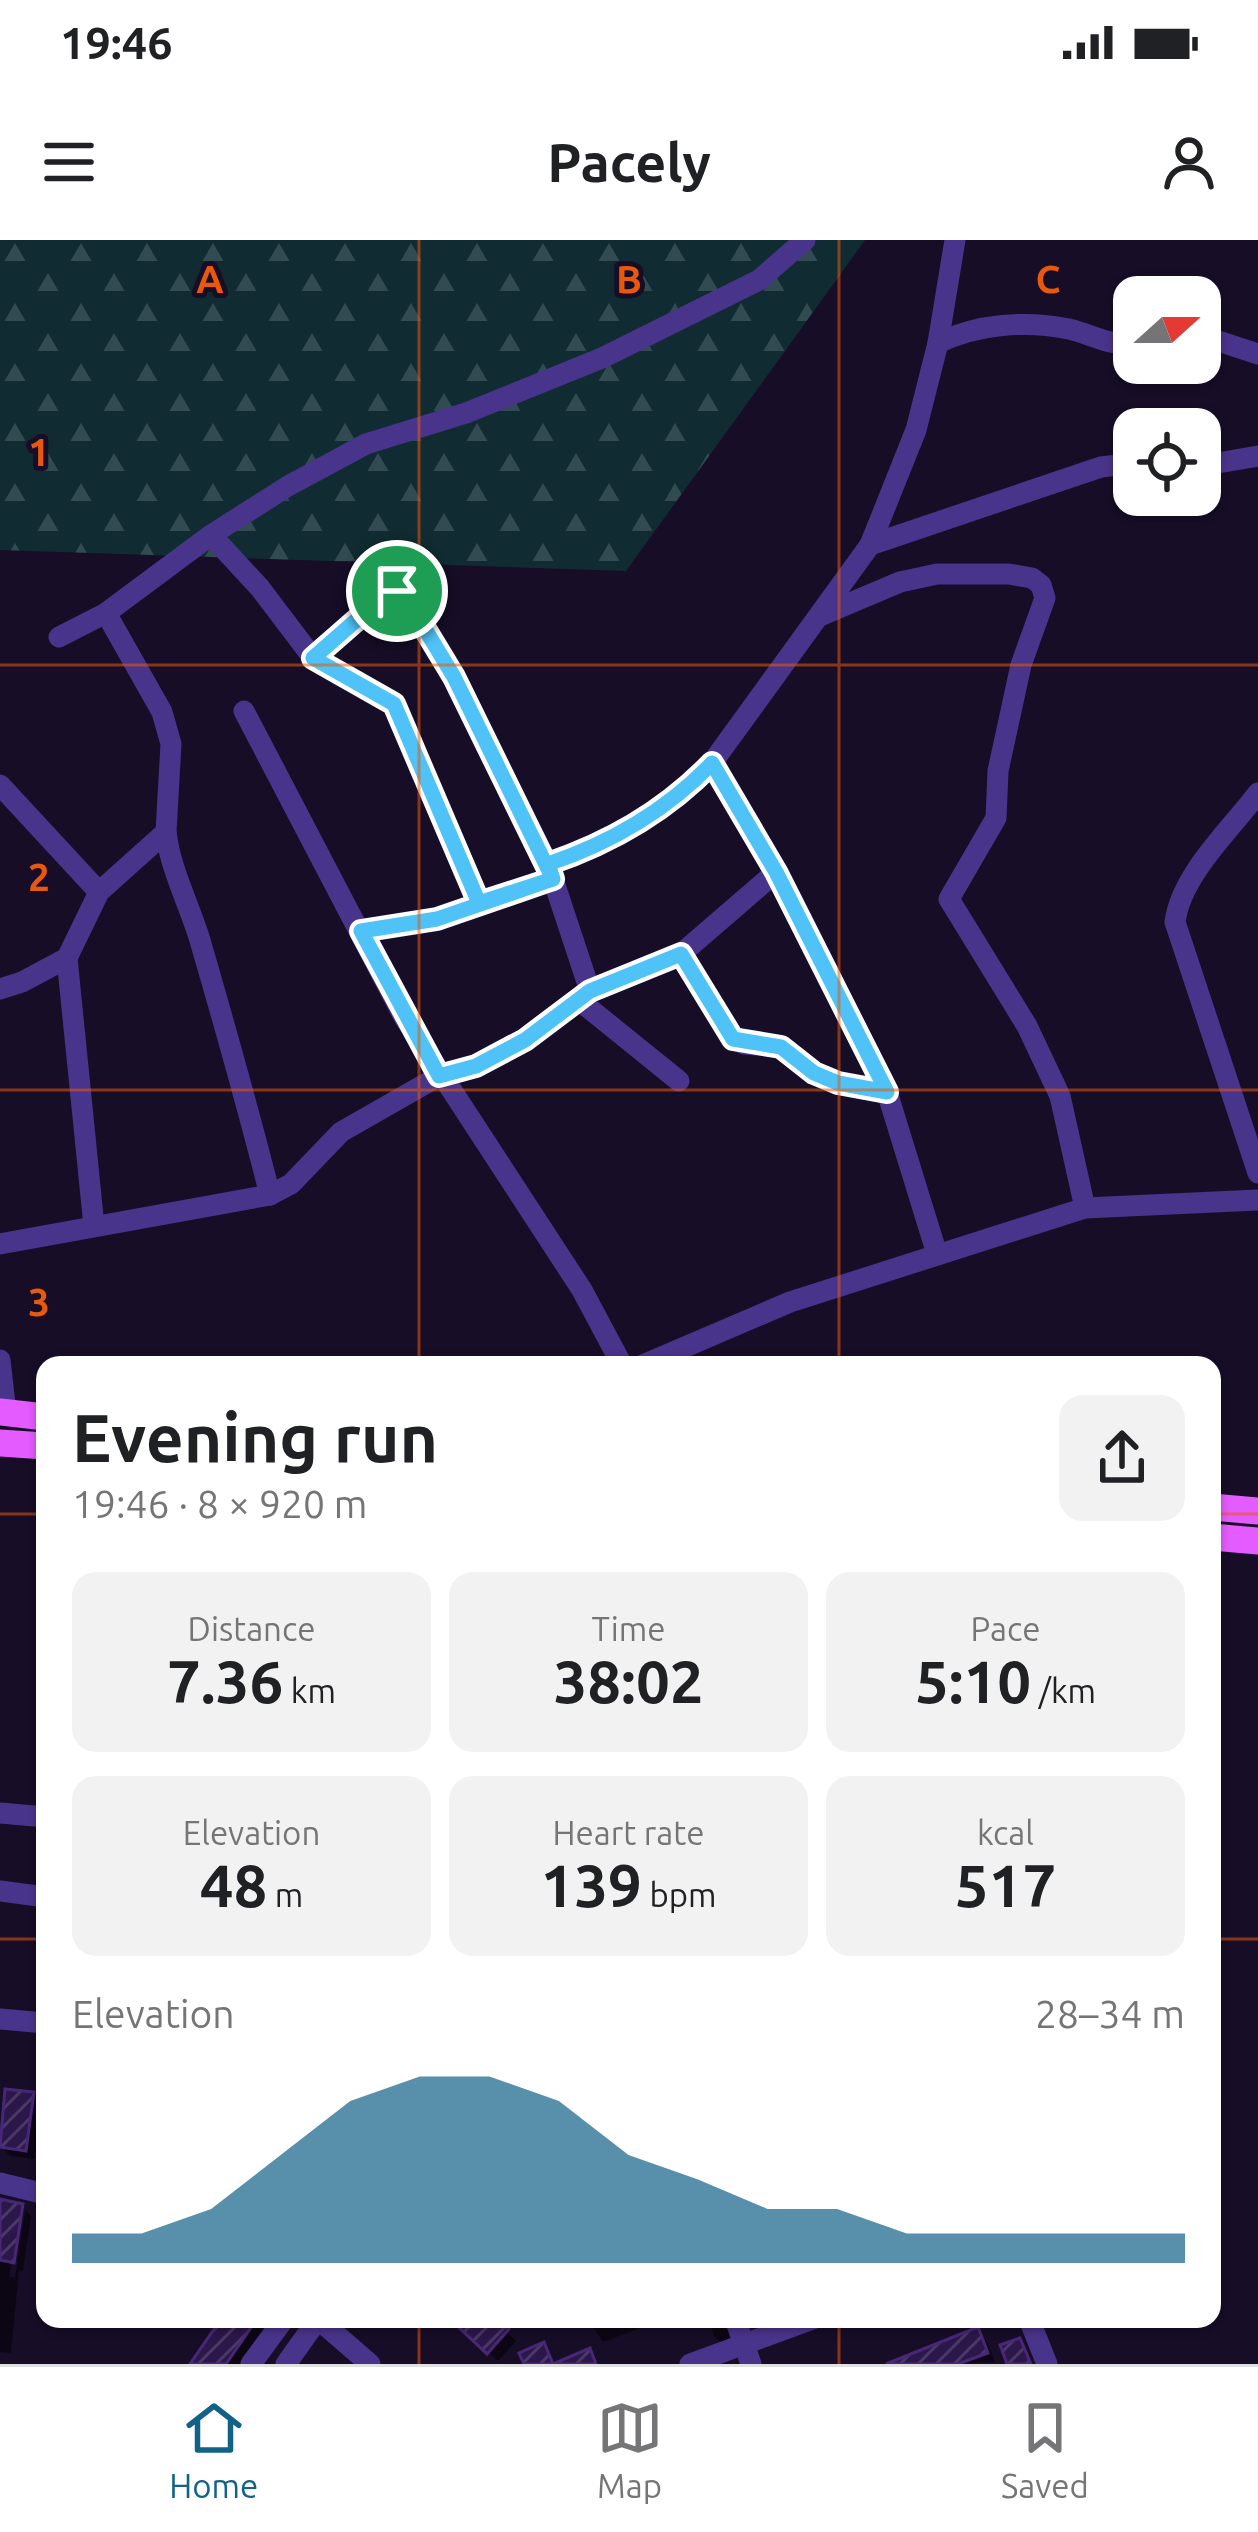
<!DOCTYPE html>
<html lang="en">
<head>
<meta charset="utf-8">
<style>
	body { margin:0; font-family:Ubuntu,sans-serif; background:#f2f2f2; color:#202124; height:100vh; display:flex; flex-direction:column; font-size:45px; white-space:nowrap }
	* { box-sizing:border-box; margin:0 }
	p { font-size:39px; color:#757577 }
	.icon { flex:none; width:66px; height:66px; fill:none; stroke:currentColor; stroke-width:2; stroke-linecap:round; stroke-linejoin:round }
	.map { position:relative; flex:1; overflow:hidden }
	.panel { position:absolute; left:36px; top:1116px; width:1185px; height:972px; display:flex; flex-direction:column; background:#fff; border-radius:24px; box-shadow:0 3px 9px #0004 }
	.panel>* { flex:none }
	.needle { width:78px; rotate:69deg }
	.fabs { position:absolute; left:1113px; top:36px; display:grid; gap:24px }
	.fabs a { display:grid; place-items:center; width:108px; height:108px; border-radius:24px; background:#fff; box-shadow:0 3px 9px #0004; font-size:60px }
	.pin { position:absolute; display:grid; place-items:center; width:102px; height:102px; color:#fff; margin:-51px; border:6px solid #fff; border-radius:50%; box-shadow:0 3px 12px #0007 }
	.round { display:grid; place-items:center; flex:none; width:126px; height:126px; border-radius:24px; background:#f2f2f2 }
	.summary { display:flex; align-items:center; justify-content:space-between; height:204px; padding:0 36px }
	h1 { font-size:66px; font-weight:600; line-height:90px }
	.stats { display:grid; grid-template-columns:repeat(3,1fr); gap:18px; height:204px; padding:12px 36px }
	.stats div { display:grid; align-content:center; border-radius:24px; background:#f2f2f2; text-align:center }
	.stats b { font-size:60px; font-weight:600 }
	.stats small { font-size:33px; font-weight:400 }
	.stats p { font-size:33px }
	.chart { height:336px; padding:24px 36px }
	.chart p { display:flex; justify-content:space-between }
	.chart svg { width:100%; height:216px; margin-top:12px; fill:#126187; opacity:.7 }
	.status { display:flex; justify-content:space-between; align-items:center; height:84px; padding:0 60px; background:#fff; direction:ltr }
	.status svg { height:33px; fill:currentColor }
	header { display:flex; justify-content:space-between; align-items:center; height:156px; padding:0 36px; background:#fff; font-size:54px; font-weight:600 }
	.tabs { display:flex; justify-content:space-around; align-items:center; height:168px; border-top:3px solid #e0e0e0; background:#fff; font-size:33px; color:#757577 }
	.tabs a { display:grid; justify-items:center; gap:6px }
	.tabs .current { color:#126187 }
	.map>svg:first-child { display:block }
</style>
</head>
<body>
<div class="status"><b>19:46</b><svg viewBox="0 0 49 12"><path d="M0 12V9h3v3zM5 12V6h3v6zM10 12V3h3v9zM15 12V0h3v12zM26 1h20v11H26zM47 4h2v5h-2z"/></svg></div>
<header><svg class="icon" aria-label="menu" viewBox="0 0 24 24"><path d="M4 6h16M4 12h16M4 18h16"/></svg>Pacely<svg class="icon" aria-label="person" viewBox="0 0 24 24"><circle cx="12" cy="8" r="4"/><path d="M4 21q1-7 8-7t8 7"/></svg></header>
<div class="map">
<svg width="1258" height="2124" viewBox="0 0 1258 2124">
	<defs>
		<pattern id="forest-firs" width="22" height="20" patternUnits="userSpaceOnUse" patternTransform="scale(3)"><rect width="22" height="20" fill="#102c32"/><path d="M5 1l3.5 6h-7zM16 11l3.5 6h-7z" fill="#324a51"/></pattern>
		<pattern id="building-hatch" width="6" height="6" patternUnits="userSpaceOnUse" patternTransform="scale(3)"><rect width="6" height="6" fill="#2c174a"/><path d="M-1 1l2-2M0 6l6-6M5 7l2-2" fill="none" stroke="#4a3865"/></pattern>
	</defs>
	<rect width="100%" height="100%" fill="#170d27"/>
	<polygon fill="url(#forest-firs)" points="0,0 865,0 626,331 0,310"/>
	<g fill="#0007">
		<polygon points="32,1855 42,1865 35,1919 10,1916 1,1906"/>
		<polygon points="0,1963 25,1970 19,1970 9,2037 15,2038 25,1970 31,1976 23,2031 19,2030 11,2113 0,2112"/>
		<polygon points="224,2079 272,2079 240,2124 192,2124"/>
		<polygon points="454,2079 493,2079 516,2101 498,2121"/>
		<polygon points="588,2079 664,2079 603,2102"/>
		<polygon points="708,2079 734,2079 732,2102 724,2105 714,2096"/>
		<polygon points="977,2091 986,2100 995,2122 894,2124"/>
	</g>
	<g fill="url(#building-hatch)" stroke="#482778" stroke-width="3">
		<polygon points="5,1849 34,1852 26,1911 0,1907"/>
		<polygon points="0,1959 23,1964 14,2023 0,2020"/>
		<polygon points="221,2079 257,2079 226,2124 190,2124"/>
		<polygon points="450,2079 498,2079 509,2089 487,2114"/>
		<polygon points="978,2087 988,2113 958,2124 886,2124"/>
		<polygon points="1020,2098 1031,2124 1007,2124 1000,2105"/>
		<polygon points="544,2102 553,2124 590,2108 596,2124 524,2124 519,2113"/>
	</g>
	<g fill="none" stroke-linecap="round" stroke-linejoin="round">
		<g stroke="#49348b" stroke-width="21">
			<polyline points="1200,95 1258,114"/>
			<path d="M938,103C977,84 1026,80 1069,89C1091,94 1111,107 1134,103"/>
			<polyline points="1200,226 1258,216"/>
			<polyline points="211,295 260,348 313,418 394,464 479,663"/>
			<polyline points="870,305 1101,227 1134,223"/>
			<polyline points="822,375 900,342 937,334 1009,334 1032,338 1041,345 1045,358 1021,425 998,531 996,578 949,659 1027,786 1060,856 1085,968"/>
			<polyline points="59,397 106,373 211,295 288,246 366,204 466,173 602,118 759,40 805,0"/>
			<polyline points="313,418 385,355 397,351 401,354 454,437 548,624"/>
			<polyline points="244,471 404,777 582,1050 622,1125"/>
			<polyline points="712,523 776,632 887,852 937,1014"/>
			<polyline points="0,545 99,652"/>
			<path d="M1258,553C1230,590 1181,635 1175,682L1258,933"/>
			<path d="M166,592C170,628 188,662 199,697C224,783 248,868 270,955"/>
			<polyline points="361,691 437,679 553,639"/>
			<polyline points="681,714 733,799 744,804 781,807 814,833 838,843 887,852"/>
			<polyline points="67,718 94,986"/>
			<polyline points="0,749 22,742 67,718 99,652 166,592 171,504 162,472 106,373"/>
			<polyline points="590,751 681,714 776,632"/>
			<polyline points="580,761 679,841"/>
			<path d="M0,1004L270,955L291,944L341,892L439,836L476,826L525,800L590,751L548,624C610,603 667,570 712,523L870,305L916,190L938,103L955,0"/>
			<polyline points="0,1120 6,1173"/>
			<polyline points="643,1125 790,1062 1085,968 1258,960"/>
			<polyline points="0,1573 45,1577"/>
			<polyline points="0,1651 45,1657"/>
			<polyline points="0,1779 45,1783"/>
			<polyline points="0,1943 45,1954"/>
			<polyline points="318,2079 370,2124"/>
			<polyline points="735,2079 751,2124"/>
			<polyline points="1029,2079 1047,2124"/>
			<polyline points="251,2124 284,2079"/>
			<polyline points="286,2124 318,2079"/>
			<polyline points="690,2124 813,2079"/>
		</g>
		<g stroke="#e45bff" stroke-width="27">
			<polyline points="0,1172 45,1177"/>
			<polyline points="0,1203 45,1206"/>
			<polyline points="1212,1267 1258,1271"/>
			<polyline points="1212,1297 1258,1301"/>
		</g>
	</g>
	<g fill="none" stroke-linecap="round" stroke-linejoin="round">
		<g stroke="#fff" stroke-width="24">
			<path id="route" d="M397,351L408,361L454,437L553,639L437,679L361,691L439,836L476,826L525,800L590,751L681,714L733,799L781,807L814,833L838,843L887,852L776,632L712,523C667,570 610,603 548,624L553,639L479,663L394,464L313,418L385,355L397,351"/>
		</g>
		<use href="#route" stroke="#4fc3f7" stroke-width="15"/>
	</g>
	<path fill="none" stroke="#e8590c" stroke-width="3" stroke-opacity="0.55" d="M419,0V1125M839,0V1125M0,425H1258M0,850H1258M0,1274H45M1212,1274H1258M0,1699H45M1212,1699H1258M419,2079V2124M839,2079V2124"/>
	<g font-size="39" text-anchor="middle" font-weight="bold" fill="#e8590c" stroke="#170d27" stroke-width="10" stroke-linejoin="round" paint-order="stroke">
		<text x="210" y="53">A</text>
		<text x="629" y="53">B</text>
		<text x="1048" y="53">C</text>
		<text x="39" y="226">1</text>
		<text x="39" y="651">2</text>
		<text x="39" y="1076">3</text>
	</g>
</svg>
<div class="fabs">
<a><svg class="needle" viewBox="-14 -14 28 28"><path d="M0-13l5 13h-10z" fill="#e53935"/><path d="M0 13l5-13h-10z" fill="#757577"/></svg></a>
<a><svg class="icon" aria-label="locate" viewBox="0 0 24 24"><circle cx="12" cy="12" r="6"/><path d="M12 2v4M12 18v4M2 12h4M18 12h4"/></svg></a>
</div>
<div class="pin" style="left:397px;top:351px;background:#1e9e55"><svg class="icon" aria-label="arrive" viewBox="0 0 24 24"><path d="M6 21V4h12l-3 4 3 4H6"/></svg></div>
<section class="panel">
<div class="summary"><div><h1>Evening run</h1><p>19:46 · 8 × 920 m</p></div><a class="round"><svg class="icon" aria-label="share" viewBox="0 0 24 24"><path d="M12 15V3M7 8l5-5 5 5M5 13v7h14v-7"/></svg></a></div>
<div class="stats">
<div><p>Distance</p><b>7.36<small> km</small></b></div>
<div><p>Time</p><b>38:02</b></div>
<div><p>Pace</p><b>5:10<small> /km</small></b></div>
</div>
<div class="stats">
<div><p>Elevation</p><b>48<small> m</small></b></div>
<div><p>Heart rate</p><b>139<small> bpm</small></b></div>
<div><p>kcal</p><b>517</b></div>
</div>
<div class="chart"><p><span>Elevation</span>28–34 m</p>
<svg viewBox="0 0 160 44" preserveAspectRatio="none"><path d="M0 44V38L10 38L20 33L30 22L40 11L50 6L60 6L70 11L80 22L90 27L100 33L110 33L120 38L130 38L140 38L150 38L160 38V44z"/></svg>
</div>
</section>
</div>
<nav class="tabs">
<a class="current"><svg class="icon" aria-label="home" viewBox="0 0 24 24"><path d="M3 11l9-7 9 7M6 9v11h12V9"/></svg>Home</a>
<a><svg class="icon" aria-label="map" viewBox="0 0 24 24"><path d="M3 6l6-2 6 2 6-2v14l-6 2-6-2-6 2zM9 4v14M15 6v14"/></svg>Map</a>
<a><svg class="icon" aria-label="saved" viewBox="0 0 24 24"><path d="M7 4h10v16l-5-4-5 4z"/></svg>Saved</a>
</nav>
</body>
</html>
